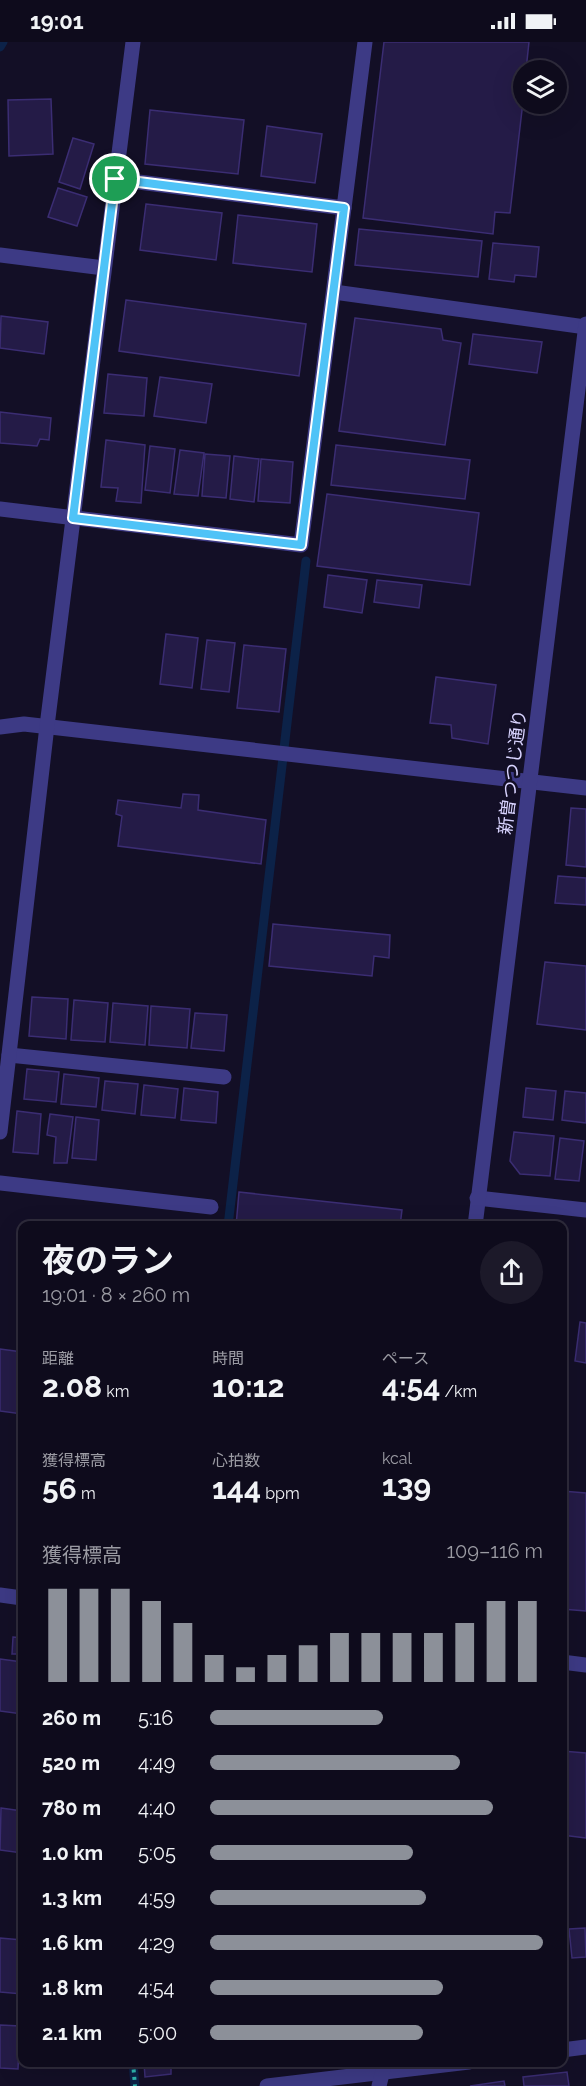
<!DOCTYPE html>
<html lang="ja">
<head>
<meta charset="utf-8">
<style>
	body { margin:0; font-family:Raleway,"Noto Sans JP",sans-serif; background:#1c1929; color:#f1f3f6; height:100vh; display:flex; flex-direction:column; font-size:22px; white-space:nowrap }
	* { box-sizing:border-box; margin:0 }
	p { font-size:20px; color:#9b9ba3 }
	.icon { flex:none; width:33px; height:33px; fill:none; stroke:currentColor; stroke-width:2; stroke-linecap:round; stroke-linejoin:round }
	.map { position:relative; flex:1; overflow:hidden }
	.drawer { position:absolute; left:18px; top:1179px; width:549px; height:846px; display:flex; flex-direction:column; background:#0e0b1c; border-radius:12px; box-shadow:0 6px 24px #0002,0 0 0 2px #2e2b3b }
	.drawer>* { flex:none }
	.buttons { position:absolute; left:513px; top:18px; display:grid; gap:12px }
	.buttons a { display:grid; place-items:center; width:54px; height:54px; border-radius:50%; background:#0e0b1c; box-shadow:0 6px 24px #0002,0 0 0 2px #2e2b3b; font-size:30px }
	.pin { position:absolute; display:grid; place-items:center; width:51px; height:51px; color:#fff; margin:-26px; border:3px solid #fff; border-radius:50%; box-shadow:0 2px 6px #0007 }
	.round { display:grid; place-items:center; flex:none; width:63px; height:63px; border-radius:32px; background:#1c1929 }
	.head { display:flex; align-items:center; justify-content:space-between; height:102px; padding:0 24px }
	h1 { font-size:33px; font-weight:700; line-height:45px }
	.figures { display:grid; grid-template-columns:repeat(3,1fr); gap:9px; height:102px; padding:6px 24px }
	.figures div { display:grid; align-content:center }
	.figures b { font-size:30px; font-weight:700 }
	.figures small { font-size:16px; font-weight:400 }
	.figures p { font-size:16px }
	.chart { height:168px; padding:12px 24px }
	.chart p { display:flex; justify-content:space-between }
	.chart svg { width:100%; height:108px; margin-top:6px; stroke:#8c9099; stroke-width:6 }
	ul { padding:0 24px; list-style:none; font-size:20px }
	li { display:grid; grid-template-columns:96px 72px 1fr; align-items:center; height:45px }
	li i { height:15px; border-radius:8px; background:#8c9099 }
	.status { display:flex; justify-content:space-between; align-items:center; height:42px; padding:0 30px; background:#0e0b1c; direction:ltr }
	.status svg { height:16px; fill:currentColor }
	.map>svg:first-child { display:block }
</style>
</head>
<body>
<div class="status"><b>19:01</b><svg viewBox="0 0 49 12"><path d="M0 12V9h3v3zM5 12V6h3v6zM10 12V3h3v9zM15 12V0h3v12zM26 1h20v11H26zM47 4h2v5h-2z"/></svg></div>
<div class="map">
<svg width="586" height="2044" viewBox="0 0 586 2044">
	<rect width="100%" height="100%" fill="#130f26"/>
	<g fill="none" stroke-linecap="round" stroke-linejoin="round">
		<g stroke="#0c2248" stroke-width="9">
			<polyline points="0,5 3,0"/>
			<polyline points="228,1184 306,519"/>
			<polyline points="133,2020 135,2044"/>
		</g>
	</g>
	<g fill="#241b47" stroke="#3b2d73" stroke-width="1.5">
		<polygon points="384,0 529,0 526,28 524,28 524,51 510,171 495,170 493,192 363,176"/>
		<polygon points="51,57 53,112 9,114 8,58"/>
		<polygon points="150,68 244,78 238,132 145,122"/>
		<polygon points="267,84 322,92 315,141 261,134"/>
		<polygon points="73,96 94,102 80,147 59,140"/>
		<polygon points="58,146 87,155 77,184 48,175"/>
		<polygon points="146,162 222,171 216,218 140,208"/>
		<polygon points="238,173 317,182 312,230 233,221"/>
		<polygon points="359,187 482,199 478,235 355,223"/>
		<polygon points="493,201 539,205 536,235 515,233 514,240 489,237"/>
		<polygon points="126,258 306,282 299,334 119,309"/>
		<polygon points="1,274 48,280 44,312 0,306"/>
		<polygon points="355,276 441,287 443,298 461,301 445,403 339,389"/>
		<polygon points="473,292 542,300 537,331 469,322"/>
		<polygon points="108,332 147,336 144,374 104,371"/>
		<polygon points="160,335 212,342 206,381 154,374"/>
		<polygon points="0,370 51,376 49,398 40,397 37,404 0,401"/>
		<polygon points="106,398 145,403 141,461 116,459 118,446 101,445"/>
		<polygon points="336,403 470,418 465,457 331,443"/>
		<polygon points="150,404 175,407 170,451 145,448"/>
		<polygon points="180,408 204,411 198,454 174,452"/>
		<polygon points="205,412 230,414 226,456 202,454"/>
		<polygon points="234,414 259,417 254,460 230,457"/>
		<polygon points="261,417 293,420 290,461 258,459"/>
		<polygon points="327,452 479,471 470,543 317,524"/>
		<polygon points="328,533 367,538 362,571 324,565"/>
		<polygon points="377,538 422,543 419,566 374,560"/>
		<polygon points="166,592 198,596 192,646 160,642"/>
		<polygon points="207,598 235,601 229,650 201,647"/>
		<polygon points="244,603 286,607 279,670 237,666"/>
		<polygon points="436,635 496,643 488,702 452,696 451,683 430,681"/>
		<polygon points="183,752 199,753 198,768 266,778 261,822 118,804 122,774 116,772 118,758 181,766"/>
		<polygon points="571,766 586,767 586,825 566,823"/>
		<polygon points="558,834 586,836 586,863 555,861"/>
		<polygon points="273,882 390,893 389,916 374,914 372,934 269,924"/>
		<polygon points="545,920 586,924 586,988 537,982"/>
		<polygon points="32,955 68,957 66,997 29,994"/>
		<polygon points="74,958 108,961 105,1000 71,998"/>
		<polygon points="113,961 148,964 145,1003 110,1000"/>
		<polygon points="151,964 190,967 187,1006 149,1003"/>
		<polygon points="195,971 227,973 224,1009 191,1006"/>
		<polygon points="27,1027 59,1030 56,1060 24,1057"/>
		<polygon points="64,1032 99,1036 96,1065 61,1062"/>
		<polygon points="105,1039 138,1042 135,1072 102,1068"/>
		<polygon points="144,1043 178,1047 175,1076 141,1073"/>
		<polygon points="184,1046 218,1050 216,1081 181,1078"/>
		<polygon points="526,1046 556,1049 553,1078 523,1075"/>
		<polygon points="565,1049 586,1051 586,1081 562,1078"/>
		<polygon points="17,1069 41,1072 38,1112 13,1110"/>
		<polygon points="50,1072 73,1075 67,1121 54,1121 56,1095 47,1093"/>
		<polygon points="76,1075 99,1078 96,1118 72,1116"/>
		<polygon points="514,1090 554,1094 550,1134 520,1132 510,1119"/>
		<polygon points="560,1096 584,1099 579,1139 555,1137"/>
		<polygon points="239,1150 402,1168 400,1184 236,1184"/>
		<polygon points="562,1277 567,1278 563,1318 562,1318"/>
		<polygon points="580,1280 586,1281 586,1321 575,1319"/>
		<polygon points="0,1307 22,1310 22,1372 0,1369"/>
		<polygon points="562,1449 586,1451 586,1569 562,1567"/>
		<polygon points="13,1595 22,1596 22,1612 12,1612"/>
		<polygon points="0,1617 22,1620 22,1672 0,1669"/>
		<polygon points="562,1709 586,1711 586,1796 562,1793"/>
		<polygon points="1,1766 22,1769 22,1811 0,1808"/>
		<polygon points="585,1886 586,1915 572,1916 569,1887"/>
		<polygon points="0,1896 22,1898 22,1952 0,1950"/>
		<polygon points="0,1983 20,1984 18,2027 0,2026"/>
		<polygon points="144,2020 171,2020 171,2032 145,2035"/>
		<polygon points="567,2030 569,2044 524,2044 523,2035"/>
		<polygon points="504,2039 505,2044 470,2044"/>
	</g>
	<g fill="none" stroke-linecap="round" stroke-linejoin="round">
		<polyline stroke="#2fb8b0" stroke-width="4" stroke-dasharray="3 4.5" stroke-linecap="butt" points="133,2020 135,2044"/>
		<g stroke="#3d3a85" stroke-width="15">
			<polyline points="115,137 344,166 365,0"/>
			<polyline points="0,213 104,226"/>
			<polyline points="334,250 586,285"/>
			<polyline points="0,467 301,503 344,166"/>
			<polyline points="0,685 24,682 586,746"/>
			<polyline points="9,1013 224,1035"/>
			<polyline points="0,1090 47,684 133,0"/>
			<polyline points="0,1141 211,1165"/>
			<polyline points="477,1156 586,1168"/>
			<polyline points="475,1184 586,282"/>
			<polyline points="0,1553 22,1556"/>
			<polyline points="562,1620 586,1623"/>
			<polyline points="562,2008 586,2005"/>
			<polyline points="267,2044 469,2020"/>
			<polyline points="379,2044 385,2020"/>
		</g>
	</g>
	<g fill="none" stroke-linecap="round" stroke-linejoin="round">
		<g stroke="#fff" stroke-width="12">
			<polygon id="route" points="115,137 344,166 301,503 73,476"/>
		</g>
		<use href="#route" stroke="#4fc3f7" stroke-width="8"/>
	</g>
	<g text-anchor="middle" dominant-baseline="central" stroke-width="5" stroke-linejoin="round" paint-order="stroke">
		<g font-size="18" fill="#d9d4ff" stroke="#130f26">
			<text transform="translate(512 730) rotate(-83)">新曽つつじ通り</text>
		</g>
	</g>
</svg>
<div class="buttons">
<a><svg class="icon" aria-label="layers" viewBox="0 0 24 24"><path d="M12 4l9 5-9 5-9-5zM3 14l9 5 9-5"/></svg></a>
</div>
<div class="pin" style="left:115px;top:137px;background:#1e9e55"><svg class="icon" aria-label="arrive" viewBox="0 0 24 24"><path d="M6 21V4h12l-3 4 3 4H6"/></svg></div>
<section class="drawer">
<div class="head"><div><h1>夜のラン</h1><p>19:01 · 8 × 260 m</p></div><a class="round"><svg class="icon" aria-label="share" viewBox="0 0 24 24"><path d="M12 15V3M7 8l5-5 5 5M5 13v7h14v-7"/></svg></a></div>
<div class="figures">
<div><p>距離</p><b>2.08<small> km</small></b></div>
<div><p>時間</p><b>10:12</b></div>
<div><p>ペース</p><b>4:54<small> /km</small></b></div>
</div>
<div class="figures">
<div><p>獲得標高</p><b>56<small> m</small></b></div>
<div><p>心拍数</p><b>144<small> bpm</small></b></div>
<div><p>kcal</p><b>139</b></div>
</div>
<div class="chart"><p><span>獲得標高</span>109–116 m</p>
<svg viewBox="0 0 160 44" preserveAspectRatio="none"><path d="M5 44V6M15 44V6M25 44V6M35 44V11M45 44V20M55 44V33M65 44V38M75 44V33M85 44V29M95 44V24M105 44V24M115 44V24M125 44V24M135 44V20M145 44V11M155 44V11"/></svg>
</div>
<ul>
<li><b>260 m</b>5:16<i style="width:52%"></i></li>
<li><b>520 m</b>4:49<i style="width:75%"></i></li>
<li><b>780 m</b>4:40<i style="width:85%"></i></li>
<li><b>1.0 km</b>5:05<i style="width:61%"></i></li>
<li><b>1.3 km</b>4:59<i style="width:65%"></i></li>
<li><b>1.6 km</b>4:29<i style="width:100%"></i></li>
<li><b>1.8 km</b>4:54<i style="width:70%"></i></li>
<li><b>2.1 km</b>5:00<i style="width:64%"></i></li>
</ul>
</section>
</div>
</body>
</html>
